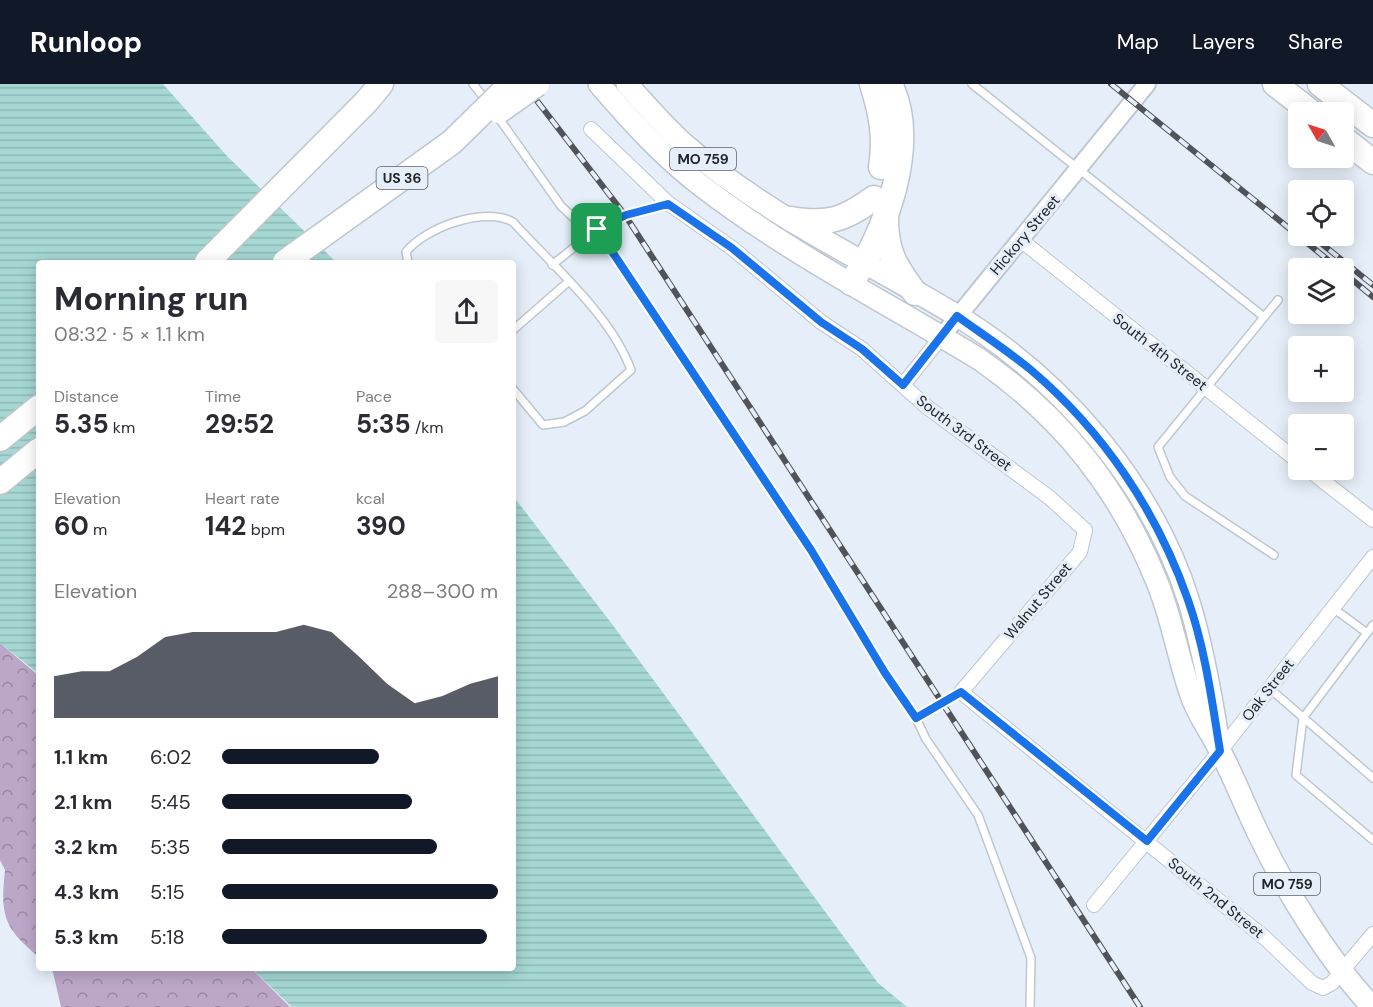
<!DOCTYPE html>
<html lang="en">
<head>
<meta charset="utf-8">
<style>
	body { margin:0; font-family:"DM Sans",sans-serif; background:#f7f7f7; color:#2b2b33; height:100vh; display:flex; flex-direction:column; font-size:22px; white-space:nowrap }
	* { box-sizing:border-box; margin:0 }
	p { font-size:20px; color:#7c7c81 }
	.icon { flex:none; width:33px; height:33px; fill:none; stroke:currentColor; stroke-width:2; stroke-linecap:round; stroke-linejoin:round }
	.map { position:relative; flex:1; overflow:hidden }
	.panel { position:absolute; left:36px; top:176px; width:480px; height:711px; display:flex; flex-direction:column; background:#fff; border-radius:6px; box-shadow:0 3px 15px #0003 }
	.panel>* { flex:none }
	.needle { width:39px; rotate:309deg }
	.buttons { position:absolute; left:1288px; top:18px; display:grid; gap:12px }
	.buttons a { display:grid; place-items:center; width:66px; height:66px; border-radius:6px; background:#fff; box-shadow:0 3px 15px #0003; font-size:30px }
	.pin { position:absolute; display:grid; place-items:center; width:51px; height:51px; color:#fff; margin:-26px; border-radius:12px; box-shadow:0 3px 9px #0006 }
	.round { display:grid; place-items:center; flex:none; width:63px; height:63px; border-radius:6px; background:#f7f7f7 }
	.headline { display:flex; align-items:center; justify-content:space-between; height:102px; padding:0 18px }
	h1 { font-size:33px; font-weight:700; line-height:45px }
	.metrics { display:grid; grid-template-columns:repeat(3,1fr); gap:9px; height:102px; padding:6px 18px }
	.metrics div { display:grid; align-content:center }
	.metrics b { font-size:26px; font-weight:700 }
	.metrics small { font-size:16px; font-weight:400 }
	.metrics p { font-size:16px }
	.chart { height:168px; padding:12px 18px }
	.chart p { display:flex; justify-content:space-between }
	.chart svg { width:100%; height:108px; margin-top:6px; fill:#111827; opacity:.7 }
	ul { padding:0 18px; list-style:none; font-size:20px }
	li { display:grid; grid-template-columns:96px 72px 1fr; align-items:center; height:45px }
	li i { height:15px; border-radius:8px; background:#111827 }
	header { display:flex; align-items:center; gap:36px; box-sizing:border-box; height:84px; padding:0 30px; background:#111827; color:#fff }
	header strong { font-size:28px }
	nav { display:flex; gap:33px; margin-inline-start:auto; font-size:21px }
	.map>svg:first-child { display:block }
</style>
</head>
<body>
<header>
<strong>Runloop</strong>
<nav><a>Map</a><a>Layers</a><a>Share</a></nav>
</header>
<div class="map">
<svg width="1373" height="923" viewBox="0 0 1373 923">
	<defs>
		<pattern id="forest-crowns" width="20" height="18" patternUnits="userSpaceOnUse" patternTransform="scale(1.5)"><rect width="20" height="18" fill="#bca7c9"/><path d="M2 6a3 3 0 1 1 6 0M12 15a3 3 0 1 1 6 0" fill="none" stroke="#9888a3"/></pattern>
		<pattern id="water-rules" width="6" height="5" patternUnits="userSpaceOnUse" patternTransform="scale(1.5)"><rect width="6" height="5" fill="#a5d7d3"/><path d="M0 2.5h6" fill="none" stroke="#8eb8b5"/></pattern>
	</defs>
	<rect width="100%" height="100%" fill="#e6eff9"/>
	<g fill="url(#forest-crowns)">
		<path d="M0,559L39,592V873C4,844 0,832 5,786L0,776Z"/>
		<polygon points="52,884 251,884 290,923 61,923"/>
	</g>
	<g fill="url(#water-rules)">
		<polygon points="0,0 163,0 226,71 336,178 39,178 39,590 0,559"/>
		<polygon points="513,412 612,540 878,899 907,923 292,923 251,884 513,884"/>
	</g>
	<g fill="none" stroke-linecap="round" stroke-linejoin="round">
		<g stroke="#bec6d0" stroke-width="10">
			<g id="service">
				<polyline points="473,0 488,19"/>
				<polyline points="972,0 1264,233"/>
				<polyline points="498,33 561,122 576,136 597,145 811,466 885,589 916,634 926,655 978,731 1031,874 1030,923"/>
				<path d="M408,178L406,168C426,143 485,122 513,138C553,182 611,231 631,286L585,327L564,338L543,341L513,305"/>
				<polyline points="552,181 597,145 625,131 668,119"/>
				<polyline points="513,246 568,198"/>
				<polyline points="1274,471 1185,412 1170,393 1158,363 1278,216"/>
				<polyline points="1333,524 1367,549"/>
				<polyline points="1373,541 1303,634 1296,691 1373,756"/>
				<polyline points="1269,604 1373,694"/>
				<polyline points="916,634 961,608"/>
			</g>
		</g>
		<g stroke="#bec6d0" stroke-width="16">
			<g id="minor">
				<polyline points="591,45 668,119 732,164 821,238 862,265 927,323 1050,414 1085,446 1080,468 961,608 1265,854 1312,899 1323,904 1332,899 1373,850"/>
				<polyline points="1022,157 1299,378"/>
				<polyline points="903,301 942,252"/>
				<polyline points="1309,386 1373,436"/>
				<polyline points="1094,821 1220,667 1373,473"/>
			</g>
		</g>
		<g stroke="#bec6d0" stroke-width="20">
			<polyline id="tertiary" points="942,252 1147,0"/>
		</g>
		<g stroke="#bec6d0" stroke-width="24">
			<g id="primary">
				<path d="M599,0C631,37 664,74 703,103C789,169 887,219 979,275C1061,332 1119,404 1157,498C1172,534 1178,574 1191,611C1197,630 1211,648 1220,667C1235,695 1246,725 1260,753C1288,811 1329,876 1372,923"/>
				<path d="M627,0C645,20 664,42 684,60C765,131 865,176 956,231C1061,295 1152,399 1189,518C1202,560 1210,605 1217,648"/>
			</g>
		</g>
		<g stroke="#bec6d0" stroke-width="27">
			<g id="motorway">
				<path d="M872,0C881,28 886,54 881,83"/>
				<polyline points="1275,0 1311,28"/>
				<polyline points="1320,0 1373,41"/>
				<polyline points="1344,55 1373,78"/>
				<path d="M791,135C828,141 844,136 874,114"/>
				<path d="M886,135C886,169 896,183 915,209"/>
				<polyline points="207,178 367,17 381,0"/>
				<path d="M851,199C886,149 919,59 890,0"/>
				<polyline points="0,355 39,323"/>
				<polyline points="0,398 39,366"/>
			</g>
		</g>
		<use href="#service" stroke="#fff" stroke-width="7"/>
		<use href="#minor" stroke="#fff" stroke-width="14"/>
		<use href="#tertiary" stroke="#fff" stroke-width="16"/>
		<use href="#primary" stroke="#fff" stroke-width="21"/>
		<use href="#motorway" stroke="#fff" stroke-width="24"/>
		<g stroke="#50545a" stroke-width="6">
			<g id="rail">
				<polyline points="524,0 625,131 1140,923"/>
				<polyline points="1111,0 1338,184"/>
				<polyline points="1312,152 1373,201"/>
				<polyline points="1344,189 1373,213"/>
			</g>
		</g>
		<use href="#rail" stroke="#e6eff9" stroke-width="4" stroke-dasharray="11" stroke-linecap="butt"/>
		<g stroke="#bec6d0" stroke-width="27" stroke-linecap="butt">
			<g id="motorway-bridge">
				<polyline points="499,27 537,0"/>
				<polyline points="285,178 452,58 511,0"/>
			</g>
		</g>
		<use href="#motorway-bridge" stroke="#fff" stroke-width="24"/>
	</g>
	<g fill="none" stroke-linecap="round" stroke-linejoin="round">
		<g stroke="#fff" stroke-width="12">
			<path id="route" d="M668,120L732,164L821,238L862,265L903,301L957,232C982,250 1008,267 1031,286C1103,347 1157,427 1188,516C1205,564 1212,617 1220,667L1147,757L961,608L916,634L885,589L811,466L597,145L626,131Z"/>
		</g>
		<use href="#route" stroke="#1a73e8" stroke-width="8"/>
	</g>
	<g text-anchor="middle" dominant-baseline="central" stroke-width="6" stroke-linejoin="round" paint-order="stroke">
		<g fill="#e6eff9" stroke="#5c6167" stroke-width="1.5">
			<rect x="670" y="64" width="66" height="22" rx="4.5"/>
			<rect x="376.5" y="83" width="51" height="22" rx="4.5"/>
			<rect x="1254" y="789" width="66" height="22" rx="4.5"/>
		</g>
		<g font-size="14" font-weight="bold" fill="#212428">
			<text x="703" y="75">MO 759</text>
			<text x="402" y="94">US 36</text>
			<text x="1287" y="800">MO 759</text>
		</g>
		<g font-size="15" fill="#212428" stroke="#e6eff9">
			<text transform="translate(1025 151) rotate(-50)">Hickory Street</text>
			<text transform="translate(1160 268) rotate(38)">South 4th Street</text>
			<text transform="translate(964 349) rotate(37)">South 3rd Street</text>
			<text transform="translate(1038 517) rotate(-50)">Walnut Street</text>
			<text transform="translate(1268 606) rotate(-52)">Oak Street</text>
			<text transform="translate(1216 814) rotate(39)">South 2nd Street</text>
		</g>
	</g>
</svg>
<div class="buttons">
<a><svg class="needle" viewBox="-14 -14 28 28"><path d="M0-13l5 13h-10z" fill="#e53935"/><path d="M0 13l5-13h-10z" fill="#7c7c81"/></svg></a>
<a><svg class="icon" aria-label="locate" viewBox="0 0 24 24"><circle cx="12" cy="12" r="6"/><path d="M12 2v4M12 18v4M2 12h4M18 12h4"/></svg></a>
<a><svg class="icon" aria-label="layers" viewBox="0 0 24 24"><path d="M12 4l9 5-9 5-9-5zM3 14l9 5 9-5"/></svg></a>
<a>+</a>
<a>−</a>
</div>
<div class="pin" style="left:597px;top:145px;background:#1e9e55"><svg class="icon" aria-label="arrive" viewBox="0 0 24 24"><path d="M6 21V4h12l-3 4 3 4H6"/></svg></div>
<section class="panel">
<div class="headline"><div><h1>Morning run</h1><p>08:32 · 5 × 1.1 km</p></div><a class="round"><svg class="icon" aria-label="share" viewBox="0 0 24 24"><path d="M12 15V3M7 8l5-5 5 5M5 13v7h14v-7"/></svg></a></div>
<div class="metrics">
<div><p>Distance</p><b>5.35<small> km</small></b></div>
<div><p>Time</p><b>29:52</b></div>
<div><p>Pace</p><b>5:35<small> /km</small></b></div>
</div>
<div class="metrics">
<div><p>Elevation</p><b>60<small> m</small></b></div>
<div><p>Heart rate</p><b>142<small> bpm</small></b></div>
<div><p>kcal</p><b>390</b></div>
</div>
<div class="chart"><p><span>Elevation</span>288–300 m</p>
<svg viewBox="0 0 160 44" preserveAspectRatio="none"><path d="M0 44V27L10 25L20 25L30 19L40 11L50 9L60 9L70 9L80 9L90 6L100 9L110 19L120 30L130 38L140 35L150 30L160 27V44z"/></svg>
</div>
<ul>
<li><b>1.1 km</b>6:02<i style="width:57%"></i></li>
<li><b>2.1 km</b>5:45<i style="width:69%"></i></li>
<li><b>3.2 km</b>5:35<i style="width:78%"></i></li>
<li><b>4.3 km</b>5:15<i style="width:100%"></i></li>
<li><b>5.3 km</b>5:18<i style="width:96%"></i></li>
</ul>
</section>
</div>
</body>
</html>
